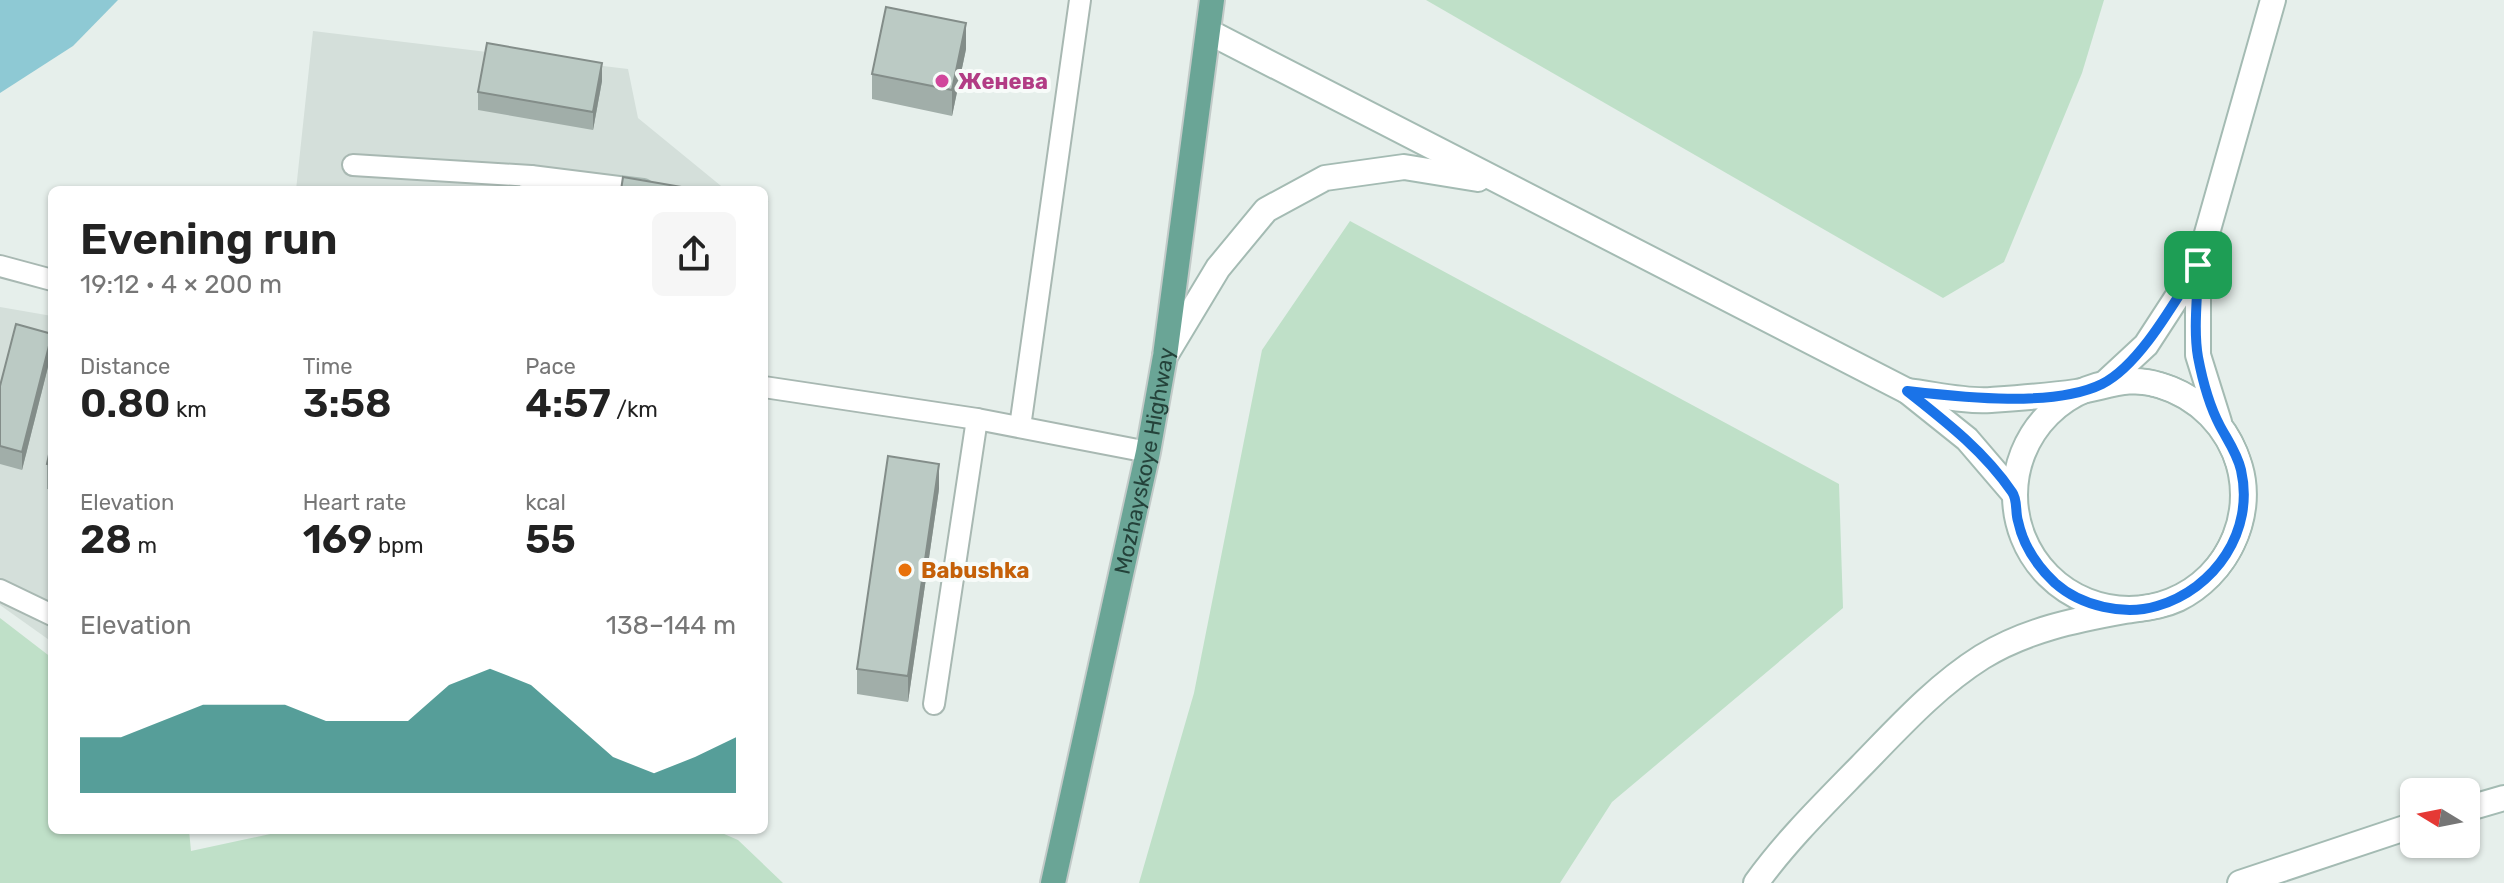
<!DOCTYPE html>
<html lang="en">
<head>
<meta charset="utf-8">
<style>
	body { margin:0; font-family:Rubik,sans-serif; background:#f6f6f6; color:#222; height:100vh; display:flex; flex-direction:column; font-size:30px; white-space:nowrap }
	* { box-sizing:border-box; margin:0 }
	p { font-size:26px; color:#767676 }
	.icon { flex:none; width:44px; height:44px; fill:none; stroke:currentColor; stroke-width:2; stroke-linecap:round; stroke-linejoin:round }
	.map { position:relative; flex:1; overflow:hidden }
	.details { position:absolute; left:48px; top:186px; width:720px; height:648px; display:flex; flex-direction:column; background:#fff; border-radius:12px; box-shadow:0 2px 6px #0004 }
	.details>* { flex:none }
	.needle { width:52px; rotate:280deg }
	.controls { position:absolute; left:2400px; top:778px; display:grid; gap:16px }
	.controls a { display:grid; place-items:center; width:80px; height:80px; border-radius:12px; background:#fff; box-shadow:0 2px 6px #0004; font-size:40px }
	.pin { position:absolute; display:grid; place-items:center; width:68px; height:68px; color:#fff; margin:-34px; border-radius:16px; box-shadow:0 4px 12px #0006 }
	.round { display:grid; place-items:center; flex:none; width:84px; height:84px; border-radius:12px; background:#f6f6f6 }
	.overview { display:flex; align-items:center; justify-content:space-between; height:136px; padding:0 32px }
	h1 { font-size:44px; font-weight:600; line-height:60px }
	.stats { display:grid; grid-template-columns:repeat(3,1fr); gap:12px; height:136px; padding:8px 32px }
	.stats div { display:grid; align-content:center }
	.stats b { font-size:40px; font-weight:600 }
	.stats small { font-size:22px; font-weight:400 }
	.stats p { font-size:22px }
	.chart { height:224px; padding:16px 32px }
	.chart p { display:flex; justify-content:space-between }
	.chart svg { width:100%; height:144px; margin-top:8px; fill:#0f766e; opacity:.7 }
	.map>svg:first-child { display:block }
</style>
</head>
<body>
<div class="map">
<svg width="2504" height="883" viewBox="0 0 2504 883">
	<rect width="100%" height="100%" fill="#e6efeb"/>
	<g fill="#d4dfda">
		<polygon points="313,31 628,69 638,118 726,190 296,190"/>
		<polygon points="0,307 52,316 52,642 0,605"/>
	</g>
	<g fill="#bfe0c8">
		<polygon points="1426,0 2104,0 2082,73 2004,262 1943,298"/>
		<polygon points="1350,221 1839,484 1843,608 1612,802 1560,883 1139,883 1194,693 1262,350"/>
		<polygon points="0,618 52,658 52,830 189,830 191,851 289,830 715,830 738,840 783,883 0,883"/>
	</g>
	<polygon fill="#8ec9d4" points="0,0 118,0 73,46 0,93"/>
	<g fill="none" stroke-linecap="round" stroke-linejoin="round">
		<g stroke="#a8b8b2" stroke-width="24">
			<g id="lane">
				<polyline points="353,165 531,176 530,190"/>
				<polyline points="531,176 643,190"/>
				<polyline points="0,266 52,280"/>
				<polyline points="764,387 977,419 1148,452"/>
				<polyline points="1020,427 1080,0"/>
				<polyline points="0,590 52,615"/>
				<polyline points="934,704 977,419"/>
			</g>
		</g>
		<g stroke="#a4bbb3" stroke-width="28">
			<g id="secondary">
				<polyline points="1209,32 1907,391 1967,439 2015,495"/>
				<polyline points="1165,356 1218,268 1266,210 1325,178 1404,167 1478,179"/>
				<circle cx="2129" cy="495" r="114"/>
				<polyline points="2105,383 2146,345 2198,265"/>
				<polyline points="2219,422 2198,355 2198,265 2273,0"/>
				<polyline points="2466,809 2504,798"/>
				<path d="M1756,883C1787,840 1824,804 1861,766C1899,727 1936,686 1982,657C2026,630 2075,620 2125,611C2144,608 2161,607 2178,599C2225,576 2255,518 2240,467C2228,427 2199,397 2159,385C2128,375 2105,388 2076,392C2048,396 2019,398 1991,400C1964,402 1934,394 1907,391"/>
				<polyline points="2240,883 2414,825"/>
			</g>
		</g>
		<g stroke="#c2cac8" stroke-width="28">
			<g id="primary">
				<path id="s1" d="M1053,883L1148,452L1165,356L1212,0"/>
			</g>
		</g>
		<use href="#lane" stroke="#fff" stroke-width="20"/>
		<use href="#secondary" stroke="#fff" stroke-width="24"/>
		<use href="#primary" stroke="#6aa596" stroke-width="24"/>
	</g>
	<g fill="#a1aea9">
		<polygon points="966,49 952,116 872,99 872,74"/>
		<polygon points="602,81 593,130 478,110 478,92"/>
		<polygon points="52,351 22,470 0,464 0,386"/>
		<polygon points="47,464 52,465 52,490 47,489"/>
		<polygon points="939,489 908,702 857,694 857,669"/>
	</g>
	<g fill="#838d89">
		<polygon points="966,23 966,49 952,116 952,90"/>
		<polygon points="602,63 602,81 593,130 593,112"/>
		<polygon points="767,202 767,227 764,246 764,221"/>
		<polygon points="52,334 52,351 22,470 22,452"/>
		<polygon points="939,464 939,489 908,702 908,676"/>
	</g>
	<g fill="#bbcac4" stroke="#838d89" stroke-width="2">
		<polygon points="886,7 966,23 952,90 872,74"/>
		<polygon points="487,43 602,63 593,112 478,92"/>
		<polygon points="623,177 699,190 621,190"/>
		<polygon points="764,201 767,202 764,221"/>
		<polygon points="16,324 52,334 22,452 0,446 0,386"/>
		<polygon points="52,440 52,465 47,464"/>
		<polygon points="888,456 939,464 908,676 857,669"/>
	</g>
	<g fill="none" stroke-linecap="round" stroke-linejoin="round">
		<g stroke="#fff" stroke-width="16">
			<path id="route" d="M2198,265C2198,294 2193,328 2198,357C2202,378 2210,407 2220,426C2228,441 2237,453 2241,470C2255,531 2215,589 2157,606C2124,616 2081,606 2055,583C2037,566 2023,545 2018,521C2015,512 2018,500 2012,492C1984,451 1945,421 1907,391C1960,397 2053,408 2102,384C2140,365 2175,301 2198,265Z"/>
		</g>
		<use href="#route" stroke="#1a73e8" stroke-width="10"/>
	</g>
	<circle fill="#d1479c" stroke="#f7fbf9" stroke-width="3" cx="942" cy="81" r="8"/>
	<circle fill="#e8710a" stroke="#f7fbf9" stroke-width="3" cx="905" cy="570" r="8"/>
	<g text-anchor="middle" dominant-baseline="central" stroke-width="8" stroke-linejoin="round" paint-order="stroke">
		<g font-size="22" font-weight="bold" fill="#b23c85" stroke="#f7fbf9" text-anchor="start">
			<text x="958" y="81">Женева</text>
		</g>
		<g font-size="22" fill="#24423a" stroke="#f7fbf9">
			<text stroke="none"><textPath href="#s1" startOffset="432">Mozhayskoye Highway</textPath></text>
		</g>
		<g font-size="22" font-weight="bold" fill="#c56008" stroke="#f7fbf9" text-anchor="start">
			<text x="921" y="570">Babushka</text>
		</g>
	</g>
</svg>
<div class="controls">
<a><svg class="needle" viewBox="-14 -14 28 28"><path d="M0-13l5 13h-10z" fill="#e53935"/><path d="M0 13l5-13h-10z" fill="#767676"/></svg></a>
</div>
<div class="pin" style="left:2198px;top:265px;background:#1e9e55"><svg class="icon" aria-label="arrive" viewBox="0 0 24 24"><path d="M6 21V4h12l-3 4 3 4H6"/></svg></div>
<section class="details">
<div class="overview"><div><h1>Evening run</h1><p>19:12 · 4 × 200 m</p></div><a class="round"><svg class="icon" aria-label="share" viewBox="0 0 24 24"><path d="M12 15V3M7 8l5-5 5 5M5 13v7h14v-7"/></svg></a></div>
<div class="stats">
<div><p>Distance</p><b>0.80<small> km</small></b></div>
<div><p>Time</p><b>3:58</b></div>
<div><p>Pace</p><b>4:57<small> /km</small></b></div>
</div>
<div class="stats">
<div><p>Elevation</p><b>28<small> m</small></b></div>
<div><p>Heart rate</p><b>169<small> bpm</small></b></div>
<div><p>kcal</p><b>55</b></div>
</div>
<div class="chart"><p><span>Elevation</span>138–144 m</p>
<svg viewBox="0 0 160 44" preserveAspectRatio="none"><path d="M0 44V27L10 27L20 22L30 17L40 17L50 17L60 22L70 22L80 22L90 11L100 6L110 11L120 22L130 33L140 38L150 33L160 27V44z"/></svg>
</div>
</section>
</div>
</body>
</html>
